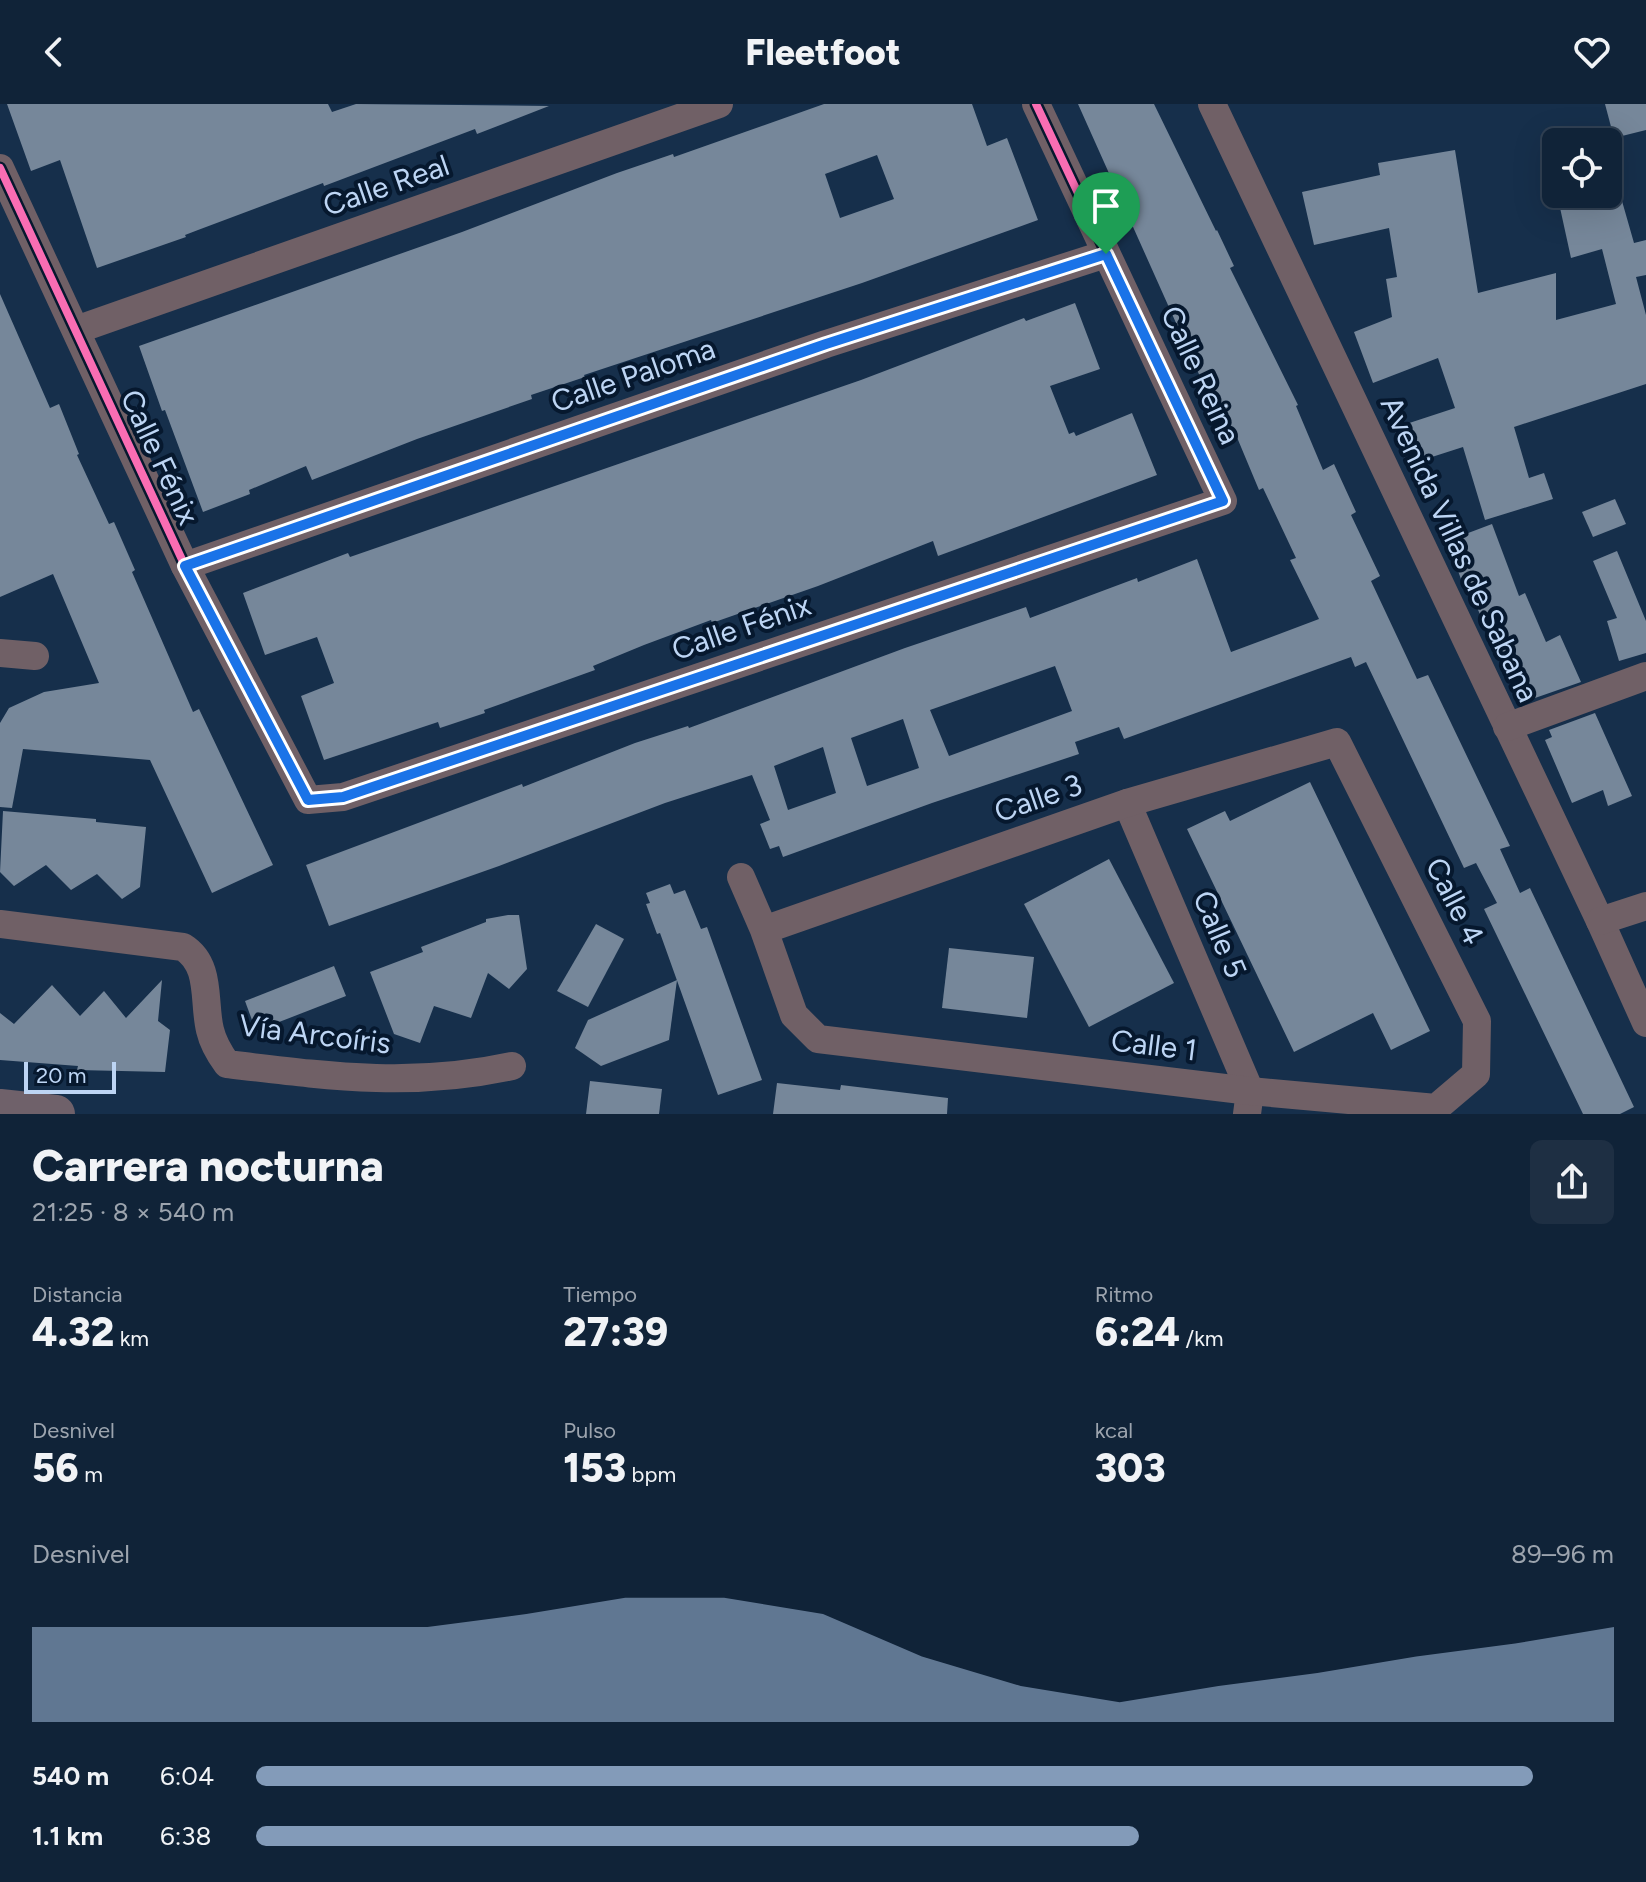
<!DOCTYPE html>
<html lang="es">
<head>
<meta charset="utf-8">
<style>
	body { margin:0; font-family:Figtree,sans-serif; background:#1e2f43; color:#f1f3f6; height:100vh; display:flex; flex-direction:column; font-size:30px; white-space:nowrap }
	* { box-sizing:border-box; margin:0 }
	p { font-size:26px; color:#9ca4ae }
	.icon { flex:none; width:44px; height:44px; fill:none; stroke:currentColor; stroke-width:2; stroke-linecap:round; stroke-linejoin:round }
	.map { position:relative; height:1010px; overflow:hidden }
	.side { display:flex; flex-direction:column; background:#102338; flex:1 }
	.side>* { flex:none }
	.controls { position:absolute; left:1542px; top:24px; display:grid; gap:16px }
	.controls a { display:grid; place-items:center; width:80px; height:80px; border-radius:12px; background:#102338; box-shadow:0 8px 32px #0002,0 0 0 2px #304053; font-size:40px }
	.scale { position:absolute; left:24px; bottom:20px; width:92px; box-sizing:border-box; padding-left:8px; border:4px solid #bdd5f4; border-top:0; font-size:22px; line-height:28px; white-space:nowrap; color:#bdd5f4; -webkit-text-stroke:6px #06182e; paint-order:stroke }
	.pin { position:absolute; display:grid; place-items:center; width:68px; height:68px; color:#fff; margin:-82px -34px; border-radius:50% 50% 50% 0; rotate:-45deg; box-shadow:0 0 8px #0007 }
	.pin .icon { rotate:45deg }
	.round { display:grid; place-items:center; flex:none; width:84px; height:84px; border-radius:12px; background:#1e2f43 }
	.overview { display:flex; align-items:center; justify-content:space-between; height:136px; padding:0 32px }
	h1 { font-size:44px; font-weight:800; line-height:60px }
	.metrics { display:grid; grid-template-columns:repeat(3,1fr); gap:12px; height:136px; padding:8px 32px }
	.metrics div { display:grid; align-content:center }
	.metrics b { font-size:40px; font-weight:800 }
	.metrics small { font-size:22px; font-weight:400 }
	.metrics p { font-size:22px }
	.chart { height:224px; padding:16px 32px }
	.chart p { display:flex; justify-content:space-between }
	.chart svg { width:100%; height:144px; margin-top:8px; fill:#839bb9; opacity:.7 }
	ul { padding:0 32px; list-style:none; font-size:26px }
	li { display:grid; grid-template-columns:128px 96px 1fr; align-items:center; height:60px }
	li i { height:20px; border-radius:10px; background:#839bb9 }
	header { display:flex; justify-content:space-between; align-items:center; height:104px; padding:0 32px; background:#102338; font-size:36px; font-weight:800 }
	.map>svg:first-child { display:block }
</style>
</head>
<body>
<header><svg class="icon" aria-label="back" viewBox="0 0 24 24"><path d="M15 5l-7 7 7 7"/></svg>Fleetfoot<svg class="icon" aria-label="heart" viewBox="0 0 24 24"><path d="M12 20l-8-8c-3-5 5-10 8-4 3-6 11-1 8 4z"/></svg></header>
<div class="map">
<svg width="1646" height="1010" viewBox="0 0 1646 1010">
	<rect width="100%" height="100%" fill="#162f4b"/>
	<g fill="#76879a" fill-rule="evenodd">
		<polygon points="7,0 328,0 332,8 356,0 549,2 477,30 475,25 324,82 323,79 198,126 185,131 186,133 97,164 60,56 31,67"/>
		<path d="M824,0H972L987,42L1007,34L1038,116L862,179L584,271L585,273L531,291L532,295L417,335L312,376L306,362L249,386L250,390L203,408L165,306L162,307L139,242L462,128L617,69L673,50L674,53ZM877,51L894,95L840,114L825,70Z"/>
		<path d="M1078,0H1154L1216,127L1217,126L1234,162L1230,164L1298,301L1296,302L1323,366L1334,360L1356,408L1351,411L1380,472L1371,477L1417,575L1428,571L1510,742L1500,745L1520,789L1530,784L1634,1003L1620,1010H1583L1484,805L1497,799L1476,759L1464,764L1366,558L1355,563L1351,553L1124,635L1119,623L1075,638L1079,650L932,699L783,753L779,742L770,745L760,720L770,716L752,671L665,699L499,762L329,822L306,761L522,680L523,683L635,639L688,622L689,624L905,544L1026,503L1030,514L1137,474L1138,478L1197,455L1231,548L1319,515L1290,456L1296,454L1263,384L1259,386L1236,331L1231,333L1202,277ZM1055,562L1072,607L949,652L930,606ZM903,615L919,664L867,682L851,634ZM823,643L836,689L788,706L774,662Z"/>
		<polygon points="1605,0 1646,0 1646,26 1614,34"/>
		<polygon points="1455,46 1478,189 1556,169 1556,216 1616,200 1602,145 1571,154 1557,90 1620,90 1634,139 1646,136 1646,171 1636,173 1646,211 1646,280 1514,323 1529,374 1544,369 1553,395 1485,416 1463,343 1407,361 1394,324 1455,304 1438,254 1373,279 1354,228 1392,213 1386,175 1397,173 1389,124 1314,141 1302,88 1380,71 1378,59"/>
		<polygon points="0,190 50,304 59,300 79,350 77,351 109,420 114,418 135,466 132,468 193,608 199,605 273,761 212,789 150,656 23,645 12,704 0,703 0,619 9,604 44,588 99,579 53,470 0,493"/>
		<polygon points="1075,199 1100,265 1050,282 1069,330 1074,328 1076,332 1132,309 1157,371 938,452 933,437 818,482 712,519 711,516 644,541 593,562 595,566 484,606 485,609 440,624 438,618 324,656 301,592 334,579 317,533 265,551 243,489 348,449 350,453 861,276 1024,214 1026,217"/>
		<polygon points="1615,395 1626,420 1593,433 1582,408"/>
		<polygon points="1492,420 1519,492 1525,489 1546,538 1560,531 1581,578 1535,594 1514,546 1498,552 1469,485 1465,486 1447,437"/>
		<polygon points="1617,447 1646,517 1646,549 1619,557 1607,517 1617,514 1593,457"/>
		<polygon points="1595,609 1632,692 1608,702 1603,686 1572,699 1545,636 1552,633 1549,626"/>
		<polygon points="1310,678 1430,927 1391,946 1373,909 1294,948 1187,725 1225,707 1230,717"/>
		<polygon points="3,707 96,715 96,718 146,723 140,783 122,795 97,770 71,786 46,761 14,782 0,768"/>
		<polygon points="1109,755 1174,879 1089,923 1024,800"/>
		<polygon points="670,780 674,790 685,786 701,825 707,823 762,976 718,991 660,829 657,830 646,800 650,799 646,789"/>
		<polygon points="508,811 519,811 527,865 509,885 488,869 471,914 434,902 420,939 394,930 370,868 423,848 421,843 486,818 486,815"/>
		<polygon points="596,820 624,835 588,903 557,887"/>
		<polygon points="949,844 1034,853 1027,914 942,904"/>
		<polygon points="334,862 346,892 256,927 245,897"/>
		<polygon points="162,876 158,917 170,926 165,968 77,966 78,962 0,956 0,909 14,920 52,881 80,912 104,887 126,914"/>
		<polygon points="677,876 669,936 601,962 575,944 588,916"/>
		<polygon points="590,977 662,985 659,1010 586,1010"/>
		<polygon points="777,979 840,986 841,981 948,994 947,1010 773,1010"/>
	</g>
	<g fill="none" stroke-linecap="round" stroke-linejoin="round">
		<g stroke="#706066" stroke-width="28">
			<polyline points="1212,0 1600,817 1646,919"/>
			<polyline points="0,64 185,462 308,696 343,693 1223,397 1036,0"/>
			<polyline points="76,226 719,0"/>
			<polyline points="185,462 826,240 1106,150"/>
			<polyline points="0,549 35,552"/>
			<polyline points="1507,623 1646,572"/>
			<polyline points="1127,699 1250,987 1247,1010"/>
			<polyline points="741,773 764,826 794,911 818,935 1250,987 1436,1004 1476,970 1477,917 1337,638 1127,699 764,826"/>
			<polyline points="1600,817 1646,802"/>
			<path d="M0,820L183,843C212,861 203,898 210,926C213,939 219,949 227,960C327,972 412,984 512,962"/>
		</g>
		<polyline stroke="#6f616a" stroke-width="38" points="0,1004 56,1010"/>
		<g stroke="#06182e" stroke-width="13">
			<polyline id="cycleway" points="0,64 185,462 308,696 343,693 1223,397 1036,0"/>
		</g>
		<use href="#cycleway" stroke="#f96db3" stroke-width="8"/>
	</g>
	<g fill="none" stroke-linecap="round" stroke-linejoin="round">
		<g stroke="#fff" stroke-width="16">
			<polygon id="route" points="1106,150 1223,397 343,693 308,696 185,462 826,240"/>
		</g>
		<use href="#route" stroke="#1a73e8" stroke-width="10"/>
	</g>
	<g text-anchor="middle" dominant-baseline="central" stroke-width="8" stroke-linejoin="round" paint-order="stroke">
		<g font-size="30" fill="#bdd5f4" stroke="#06182e">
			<text transform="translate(386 81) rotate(-19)">Calle Real</text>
			<text transform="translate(633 271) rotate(-19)">Calle Paloma</text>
			<text transform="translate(1201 271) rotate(65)">Calle Reina</text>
			<text transform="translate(160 353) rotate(65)">Calle Fénix</text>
			<text transform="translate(1460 445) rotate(65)">Avenida Villas de Sabana</text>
			<text transform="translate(741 523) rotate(-19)">Calle Fénix</text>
			<text transform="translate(1038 694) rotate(-19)">Calle 3</text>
			<text transform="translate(1455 797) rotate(63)">Calle 4</text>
			<text transform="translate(1220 830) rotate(67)">Calle 5</text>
			<text transform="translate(315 930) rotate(7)">Vía Arcoíris</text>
			<text transform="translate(1154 941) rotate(7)">Calle 1</text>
		</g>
	</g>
</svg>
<div class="controls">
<a><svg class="icon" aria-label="locate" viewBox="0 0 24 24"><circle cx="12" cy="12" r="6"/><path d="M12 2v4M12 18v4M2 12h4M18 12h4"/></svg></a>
</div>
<div class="scale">20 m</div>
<div class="pin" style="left:1106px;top:150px;background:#1e9e55"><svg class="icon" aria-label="arrive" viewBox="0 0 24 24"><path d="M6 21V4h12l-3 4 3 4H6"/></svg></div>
</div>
<section class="side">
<div class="overview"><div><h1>Carrera nocturna</h1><p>21:25 · 8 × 540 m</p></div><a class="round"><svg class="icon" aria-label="share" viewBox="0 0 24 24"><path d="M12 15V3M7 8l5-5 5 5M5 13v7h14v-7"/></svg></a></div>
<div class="metrics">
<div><p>Distancia</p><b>4.32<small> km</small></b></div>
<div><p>Tiempo</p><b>27:39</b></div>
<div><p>Ritmo</p><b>6:24<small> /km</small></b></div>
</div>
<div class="metrics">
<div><p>Desnivel</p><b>56<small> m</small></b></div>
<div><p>Pulso</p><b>153<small> bpm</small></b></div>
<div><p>kcal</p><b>303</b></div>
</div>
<div class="chart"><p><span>Desnivel</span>89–96 m</p>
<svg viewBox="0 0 160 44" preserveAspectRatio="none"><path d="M0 44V15L10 15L20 15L30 15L40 15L50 11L60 6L70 6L80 11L90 24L100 33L110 38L120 33L130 29L140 24L150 20L160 15V44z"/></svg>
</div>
<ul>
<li><b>540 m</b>6:04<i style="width:94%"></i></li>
<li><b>1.1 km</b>6:38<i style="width:65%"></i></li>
</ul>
</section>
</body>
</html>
